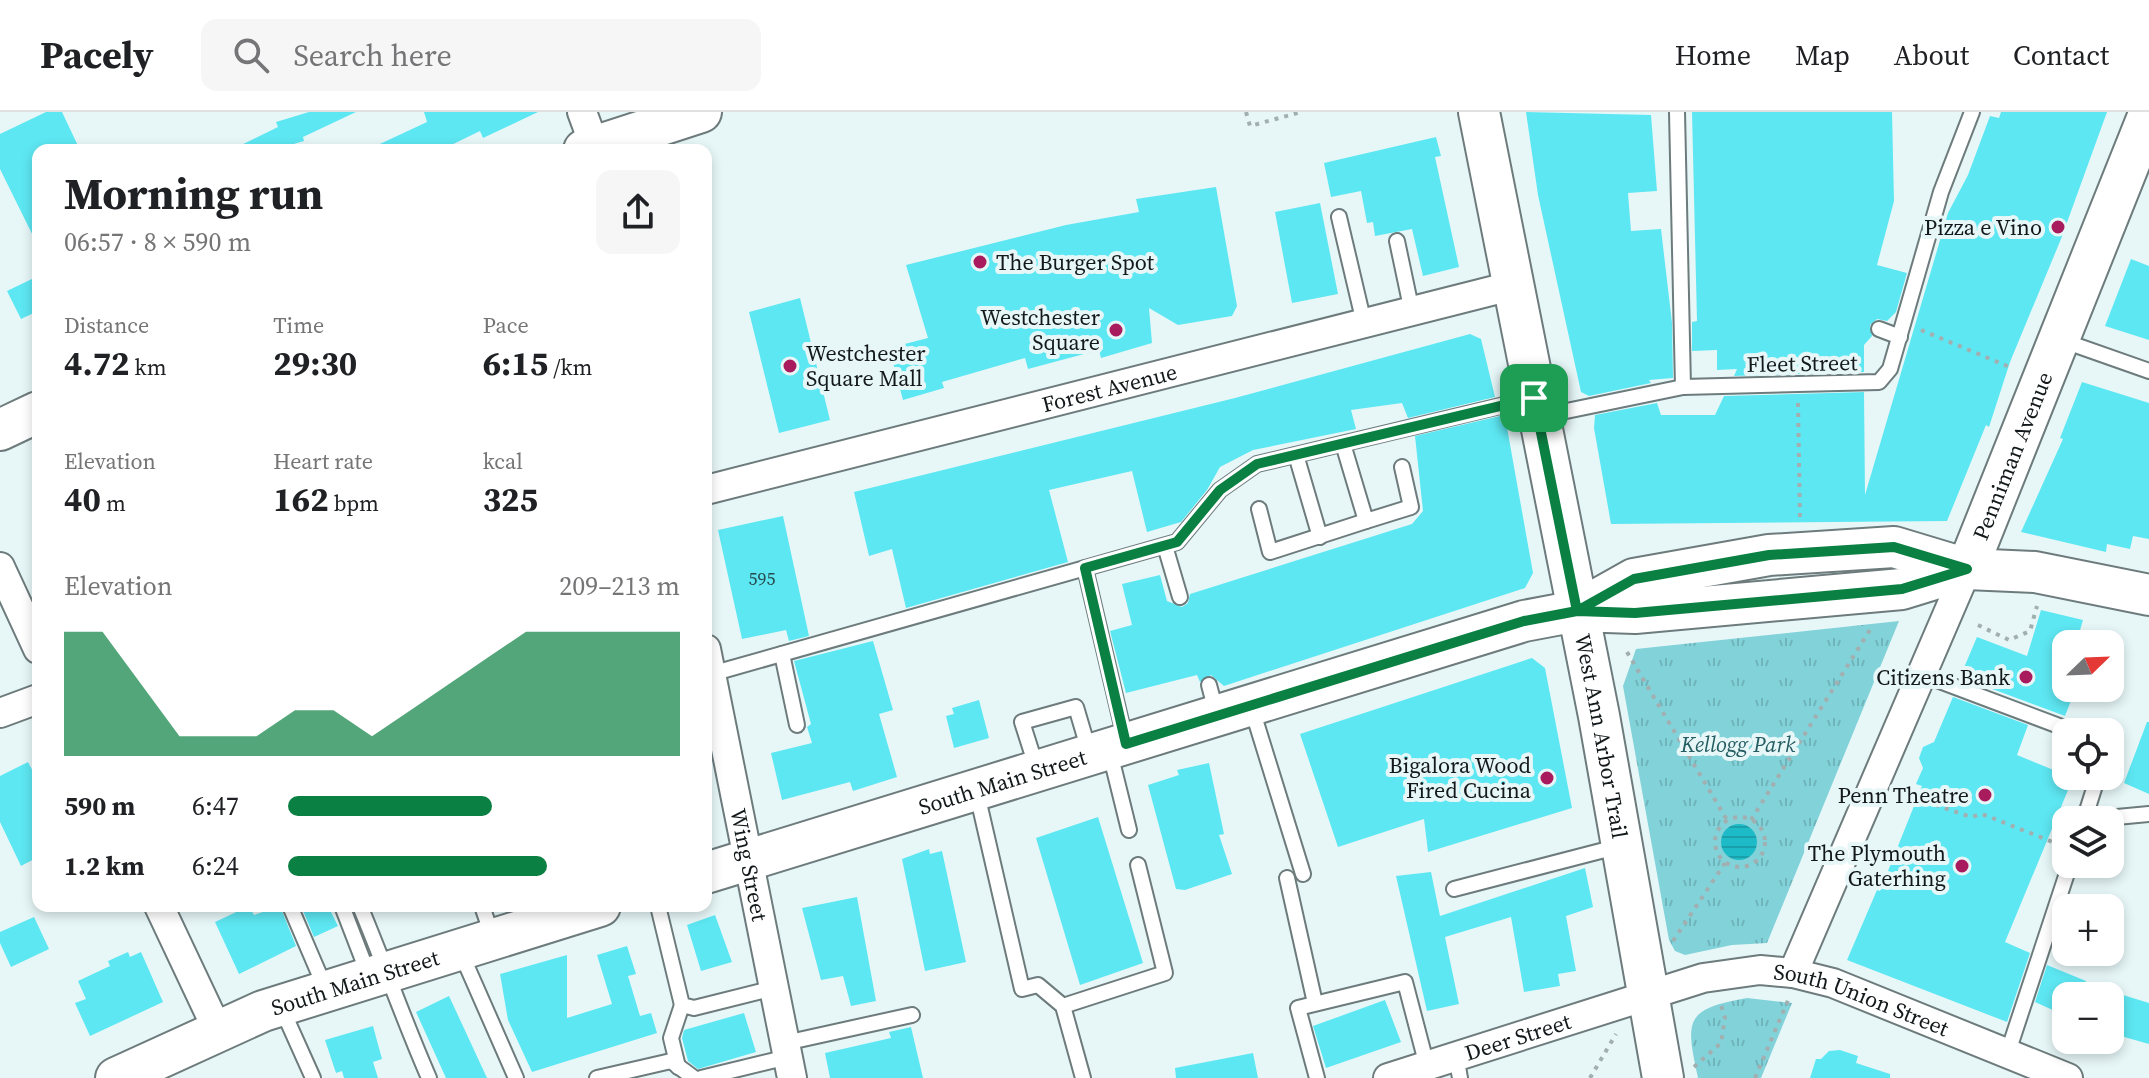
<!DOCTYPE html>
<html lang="en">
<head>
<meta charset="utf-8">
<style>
	body { margin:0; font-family:"Source Serif 4",serif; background:#f6f6f6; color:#202124; height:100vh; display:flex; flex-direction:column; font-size:30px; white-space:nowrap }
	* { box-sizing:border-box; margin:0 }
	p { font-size:26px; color:#757577 }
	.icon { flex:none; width:44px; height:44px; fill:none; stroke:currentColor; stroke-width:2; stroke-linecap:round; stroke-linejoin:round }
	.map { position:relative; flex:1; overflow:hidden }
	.panel { position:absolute; left:32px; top:32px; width:680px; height:768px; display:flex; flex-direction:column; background:#fff; border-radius:16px; box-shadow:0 4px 12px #0003 }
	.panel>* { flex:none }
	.needle { width:52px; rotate:67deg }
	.controls { position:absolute; left:2052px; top:518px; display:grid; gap:16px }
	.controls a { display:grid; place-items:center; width:72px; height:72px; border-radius:16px; background:#fff; box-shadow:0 4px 12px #0003; font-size:40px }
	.pin { position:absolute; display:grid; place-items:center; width:68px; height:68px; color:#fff; margin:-34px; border-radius:16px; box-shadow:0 4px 12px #0006 }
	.round { display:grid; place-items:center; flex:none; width:84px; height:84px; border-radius:16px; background:#f6f6f6 }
	.head { display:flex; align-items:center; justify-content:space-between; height:136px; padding:0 32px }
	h1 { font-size:44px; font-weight:700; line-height:60px }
	.stats { display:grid; grid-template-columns:repeat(3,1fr); gap:12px; height:136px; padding:8px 32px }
	.stats div { display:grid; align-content:center }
	.stats b { font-size:34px; font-weight:700 }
	.stats small { font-size:22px; font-weight:400 }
	.stats p { font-size:22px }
	.chart { height:224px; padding:16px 32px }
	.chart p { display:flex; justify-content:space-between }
	.chart svg { width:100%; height:144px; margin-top:8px; fill:#0b8043; opacity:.7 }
	ul { padding:0 32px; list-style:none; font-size:26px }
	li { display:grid; grid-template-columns:128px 96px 1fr; align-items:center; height:60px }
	li i { height:20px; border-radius:10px; background:#0b8043 }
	header { display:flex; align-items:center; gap:48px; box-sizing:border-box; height:112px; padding:0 40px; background:#fff; border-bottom:2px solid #e0e0e0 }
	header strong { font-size:38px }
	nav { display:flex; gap:44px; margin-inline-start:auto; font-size:28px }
	.search { width:560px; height:72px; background:#f6f6f6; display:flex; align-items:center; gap:20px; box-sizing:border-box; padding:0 28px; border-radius:16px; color:#757577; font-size:30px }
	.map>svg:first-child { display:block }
</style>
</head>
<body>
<header>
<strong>Pacely</strong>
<div class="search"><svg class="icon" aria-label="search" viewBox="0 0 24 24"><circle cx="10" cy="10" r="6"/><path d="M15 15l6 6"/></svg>Search here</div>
<nav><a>Home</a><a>Map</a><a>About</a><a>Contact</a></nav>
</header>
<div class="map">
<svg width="2149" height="966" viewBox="0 0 2149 966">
	<defs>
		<pattern id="park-tufts" width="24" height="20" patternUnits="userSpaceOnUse" patternTransform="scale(2)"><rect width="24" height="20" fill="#82d2d9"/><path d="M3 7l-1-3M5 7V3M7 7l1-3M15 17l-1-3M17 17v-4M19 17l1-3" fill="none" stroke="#6fb4ba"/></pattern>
		<pattern id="water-rules" width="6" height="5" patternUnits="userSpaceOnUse" patternTransform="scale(2)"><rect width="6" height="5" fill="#1dbbc7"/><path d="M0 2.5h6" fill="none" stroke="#1aa0aa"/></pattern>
	</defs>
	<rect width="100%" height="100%" fill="#e7f7f8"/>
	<g fill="url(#park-tufts)">
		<polygon points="1899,509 1767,831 1732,833 1685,843 1675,839 1669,828 1623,574 1636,537"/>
		<path d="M1747,886L1792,891L1761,966H1698C1685,907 1685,897 1747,886Z"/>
	</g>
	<circle fill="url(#water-rules)" cx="1739" cy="730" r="18"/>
	<g fill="#5de7f2">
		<polygon points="46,0 62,0 80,38 38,38 38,134 0,57 0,22"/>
		<polygon points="309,0 356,0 303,25 304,29 273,38 231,38 278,15 276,10"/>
		<polygon points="424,0 538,0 483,26 480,19 441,38 367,38 427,10"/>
		<polygon points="1526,0 1651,3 1657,79 1628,81 1631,119 1661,117 1672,211 1673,266 1649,268 1651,271 1589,284 1581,280 1538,83"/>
		<polygon points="1692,0 1892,0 1894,89 1877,153 1907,161 1896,200 1887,209 1877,207 1870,213 1872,224 1864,233 1864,260 1734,264 1737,257 1717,258 1717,238 1692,239 1692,210 1697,209"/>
		<polygon points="2001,0 2107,0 2061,127 2010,250 1989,315 1986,313 1947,409 1611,412 1594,316 1595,303 1657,291 1661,303 1715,303 1724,284 1864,280 1865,383 1948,101 1968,63 1990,4 1999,6"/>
		<polygon points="1436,25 1441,44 1435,45 1459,155 1423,164 1412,117 1375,124 1373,110 1367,111 1361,79 1331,85 1324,51"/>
		<polygon points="1216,75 1237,194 1232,204 1178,213 1149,196 1152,231 1101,246 1099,238 1028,257 1025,246 942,270 944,276 903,288 889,236 928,226 906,153 1066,113 1139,100 1136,87"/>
		<polygon points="1320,91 1338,182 1292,191 1275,100"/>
		<polygon points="2131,147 2149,154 2149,228 2105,214"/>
		<polygon points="38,164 38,199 21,207 7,179"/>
		<polygon points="800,186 830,308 779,321 749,200"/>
		<polygon points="1470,222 1481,227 1495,285 1408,306 1402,291 1351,298 1356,317 1253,338 1220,355 1207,378 1181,410 1147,420 1132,359 1049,378 1068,450 906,496 892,437 869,444 854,380 1235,286"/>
		<polygon points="2082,270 2149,291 2149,427 2133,424 2130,437 2107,432 2106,440 2021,420 2063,327 2060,326"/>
		<polygon points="1500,304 1501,311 1506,310 1533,461 1525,476 1224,574 1211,563 1200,570 1197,563 1126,581 1110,519 1132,513 1122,472 1160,463 1167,489 1182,495 1188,491 1190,482 1412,412 1423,399 1415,324"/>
		<polygon points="783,404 809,524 789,529 786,518 742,527 718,418"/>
		<polygon points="2041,498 2083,508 2076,532 2066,532 2066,576 2076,576 2065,604 1960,565 1977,525 2027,544"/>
		<polygon points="873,529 893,598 879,602 897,665 853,679 850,670 782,688 771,641 812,631 807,615 811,612 794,549"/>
		<polygon points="1532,546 1545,556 1572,696 1428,740 1424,707 1338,735 1300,622"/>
		<polygon points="1953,585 2028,613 2017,643 2073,666 2005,830 2030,841 2007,910 1847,848 1877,778 1880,779 1922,674 1916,672 1923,656 1919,646 1923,635 1934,630"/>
		<polygon points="979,588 989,626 954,636 946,604 954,602 952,596"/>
		<polygon points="2147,610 2149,610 2149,682 2124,671"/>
		<polygon points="28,650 38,669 38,745 21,754 0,710 0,664"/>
		<polygon points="1209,651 1224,722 1219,723 1232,762 1185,778 1176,777 1148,673 1179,663 1177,658"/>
		<polygon points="1098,705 1143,851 1080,873 1036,726"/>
		<polygon points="929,737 930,742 942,739 966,850 925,859 902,747"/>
		<polygon points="1585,756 1593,795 1566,804 1576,859 1558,862 1560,874 1524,880 1511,805 1445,825 1459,892 1427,899 1396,764 1431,760 1440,804"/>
		<polygon points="857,785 876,889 851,894 843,864 821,868 802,796"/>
		<polygon points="249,794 254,803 280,794 296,834 239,862 215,810"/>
		<polygon points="301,794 328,794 338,814 314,825"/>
		<polygon points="715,803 732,850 701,859 687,813"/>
		<polygon points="34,805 49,837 11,855 0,831 0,820"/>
		<polygon points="627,834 636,862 628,864 640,904 651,901 657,921 532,960 508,908 500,862 567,843 567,906 612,892 597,843"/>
		<polygon points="128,840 130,845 141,840 163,890 90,924 75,891 86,887 78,869 110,854 108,849"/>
		<polygon points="2047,853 2086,869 2081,884 2066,884 2066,904 2035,890"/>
		<polygon points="2110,879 2149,891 2149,932 2110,921"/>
		<polygon points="449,884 487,966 446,966 416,900"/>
		<polygon points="1385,888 1401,930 1326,956 1313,914"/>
		<polygon points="744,901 756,940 698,957 688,949 682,926 684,918"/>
		<polygon points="373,914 382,947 373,950 378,966 344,966 342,959 336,961 325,928"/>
		<polygon points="911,915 923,966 830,966 825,941 891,926 889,920"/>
		<polygon points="1840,938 1858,944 1856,951 1890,962 1890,966 1810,966 1816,947 1821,947 1829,939"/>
		<polygon points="1253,941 1258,966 1176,966 1175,956"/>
	</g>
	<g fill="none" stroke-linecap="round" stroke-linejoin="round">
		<g stroke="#6d7b7c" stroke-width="18">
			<g id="lane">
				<polyline points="1677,0 1683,275"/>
				<polyline points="1339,105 1364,211"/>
				<polyline points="1397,129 1412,200"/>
				<polyline points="1879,217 1900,225"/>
				<polyline points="2061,228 2149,259"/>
				<polyline points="1542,304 1683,275 1879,270 1890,257 1941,80 1972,0"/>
				<polyline points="1296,343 1320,425"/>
				<polyline points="1259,397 1270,440 1366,409 1343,332"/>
				<polyline points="1366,409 1411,395 1402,355"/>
				<polyline points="1165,434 1180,485"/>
				<polyline points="1085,456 1126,631"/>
				<polyline points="782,542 797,613"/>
				<polyline points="711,562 1177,430 1220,378 1257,352 1533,286"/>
				<polyline points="1921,562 2075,620"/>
				<polyline points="1209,573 1217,603"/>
				<polyline points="1251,594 1303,762"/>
				<polyline points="1110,641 1129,718"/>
				<polyline points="1037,657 1022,610 1076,595 1089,639"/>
				<polyline points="977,682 1022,877 1038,873 1063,894 1083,966"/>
				<polyline points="2085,705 2098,664"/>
				<polyline points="2085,708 2149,702"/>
				<polyline points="1287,766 1315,891"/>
				<polyline points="1454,777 1620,734"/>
				<polyline points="290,794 326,878"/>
				<polyline points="342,794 369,864"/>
				<path d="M360,794C384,851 404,909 429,966"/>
				<polyline points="482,794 493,826"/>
				<polyline points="658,794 682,893 694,896 774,876"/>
				<polyline points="461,841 516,966"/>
				<polyline points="1063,894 1165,861 1138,753"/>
				<polyline points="282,897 313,966"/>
				<polyline points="785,931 912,903"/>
				<polyline points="2007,943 2070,752"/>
				<polyline points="1456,944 1460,966"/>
				<polyline points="678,955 671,926 682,893"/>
				<polyline points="597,966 671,949 694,966"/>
				<polyline points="701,966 788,945"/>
				<polyline points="1317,966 1298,896 1405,870 1427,954"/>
			</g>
		</g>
		<g stroke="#6d7b7c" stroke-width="32">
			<g id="street">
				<polyline points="582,0 596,38"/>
				<path id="s1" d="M706,378L1511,174"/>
				<polyline points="0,455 38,537"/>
				<path id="s2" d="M706,537L792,966"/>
				<polyline points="0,601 38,587"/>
				<polyline points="159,794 218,919"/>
				<polyline points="1793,861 1967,457"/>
				<path id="s3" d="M1388,966L1703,866L1760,858L1793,861L1833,871L2068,966"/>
			</g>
		</g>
		<g stroke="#6d7b7c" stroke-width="44">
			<g id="secondary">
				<path id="s4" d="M1479,0L1599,604L1663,966"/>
				<polyline points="584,38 701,0"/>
				<polyline points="0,318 38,300"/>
				<path id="s5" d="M1967,457L2149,2"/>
				<polyline points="1577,499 1634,467 1769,443 1894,435 1967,457 2035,460 2149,483"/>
				<path id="s6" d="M706,761L1524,509L1577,499L1635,501L1902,477L1967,457"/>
				<path id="s7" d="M116,966L263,899L600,794"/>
			</g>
		</g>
		<g stroke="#a2afb0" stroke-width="4" stroke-dasharray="4 6" stroke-linecap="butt">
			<polyline points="1246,0 1250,14 1301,0"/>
			<polyline points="1921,218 2012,256"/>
			<polyline points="1798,291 1800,410"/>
			<polyline points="1978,513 2009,528 2030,519 2037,494"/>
			<polyline points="1627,540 1727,708"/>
			<polyline points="1907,683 1971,705 1982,702 2063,734"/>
			<circle cx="1740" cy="730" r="25"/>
			<polyline points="1751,708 1873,513"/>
			<polyline points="1673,829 1725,751"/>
			<polyline points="1694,955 1721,931 1725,906 1720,890"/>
			<polyline points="1590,966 1616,922"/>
			<polyline points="1755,966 1789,886"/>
		</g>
		<use href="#lane" stroke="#fff" stroke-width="14"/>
		<use href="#street" stroke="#fff" stroke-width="28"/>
		<use href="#secondary" stroke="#fff" stroke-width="40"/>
	</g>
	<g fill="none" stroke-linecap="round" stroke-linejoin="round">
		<g stroke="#fff" stroke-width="16">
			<polyline id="route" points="1534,286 1257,352 1220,378 1177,430 1085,456 1126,632 1524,509 1577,499 1635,501 1902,477 1967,457 1894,435 1769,443 1634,467 1577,499 1534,286"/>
		</g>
		<use href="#route" stroke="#0b8043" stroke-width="10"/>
	</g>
	<g fill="#a81c5e" stroke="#e7f7f8" stroke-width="3">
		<circle cx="2058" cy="115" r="8"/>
		<circle cx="980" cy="150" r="8"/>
		<circle cx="1116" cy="218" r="8"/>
		<circle cx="790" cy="254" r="8"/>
		<circle cx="2026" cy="565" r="8"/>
		<circle cx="1547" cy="666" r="8"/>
		<circle cx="1985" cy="683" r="8"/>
		<circle cx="1962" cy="754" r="8"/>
	</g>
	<g text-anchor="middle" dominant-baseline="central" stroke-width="8" stroke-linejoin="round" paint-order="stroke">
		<g font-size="18" fill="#264c50">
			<text x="762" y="466">595</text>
		</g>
		<g font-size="22" fill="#13191a" stroke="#e7f7f8" text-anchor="end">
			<text x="2042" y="115">Pizza e Vino</text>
			<text x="996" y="150" text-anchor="start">The Burger Spot</text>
			<text x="1100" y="205">Westchester<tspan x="1100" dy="25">Square</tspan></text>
			<text x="806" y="241" text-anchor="start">Westchester<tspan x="806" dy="25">Square Mall</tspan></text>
			<text x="2010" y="565">Citizens Bank</text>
			<text x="1531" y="653">Bigalora Wood<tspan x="1531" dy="25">Fired Cucina</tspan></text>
			<text x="1969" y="683">Penn Theatre</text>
			<text x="1946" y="741">The Plymouth<tspan x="1946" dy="25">Gaterhing</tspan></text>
		</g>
		<g font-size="22" fill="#13191a" stroke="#e7f7f8">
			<text transform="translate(1802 251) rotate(-1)">Fleet Street</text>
			<text stroke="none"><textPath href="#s1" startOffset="416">Forest Avenue</textPath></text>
			<text stroke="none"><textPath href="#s5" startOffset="122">Penniman Avenue</textPath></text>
			<text stroke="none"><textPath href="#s4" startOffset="636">West Ann Arbor Trail</textPath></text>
			<text stroke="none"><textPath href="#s6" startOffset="310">South Main Street</textPath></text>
			<text stroke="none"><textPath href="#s2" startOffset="220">Wing Street</textPath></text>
			<text stroke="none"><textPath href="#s7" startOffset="258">South Main Street</textPath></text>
			<text stroke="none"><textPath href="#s3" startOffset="494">South Union Street</textPath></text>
			<text stroke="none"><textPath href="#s3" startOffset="136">Deer Street</textPath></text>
		</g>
		<g font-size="22" font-style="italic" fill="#245d62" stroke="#e7f7f8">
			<text x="1738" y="632">Kellogg Park</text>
		</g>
	</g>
</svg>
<div class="controls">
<a><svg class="needle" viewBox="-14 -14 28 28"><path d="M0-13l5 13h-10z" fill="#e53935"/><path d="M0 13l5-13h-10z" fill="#757577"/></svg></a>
<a><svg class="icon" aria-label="locate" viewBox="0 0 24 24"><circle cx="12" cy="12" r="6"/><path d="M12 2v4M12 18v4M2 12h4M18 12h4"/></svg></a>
<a><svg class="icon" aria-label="layers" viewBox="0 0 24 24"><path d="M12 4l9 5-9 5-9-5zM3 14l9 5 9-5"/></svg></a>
<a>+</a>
<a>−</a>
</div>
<div class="pin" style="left:1534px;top:286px;background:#1e9e55"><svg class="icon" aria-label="arrive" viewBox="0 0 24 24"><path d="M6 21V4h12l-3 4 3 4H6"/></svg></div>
<section class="panel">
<div class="head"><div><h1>Morning run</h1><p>06:57 · 8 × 590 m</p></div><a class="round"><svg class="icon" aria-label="share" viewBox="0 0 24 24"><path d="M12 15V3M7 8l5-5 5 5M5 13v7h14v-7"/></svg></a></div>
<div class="stats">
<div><p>Distance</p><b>4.72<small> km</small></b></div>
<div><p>Time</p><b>29:30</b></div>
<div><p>Pace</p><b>6:15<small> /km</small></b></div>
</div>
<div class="stats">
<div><p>Elevation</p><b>40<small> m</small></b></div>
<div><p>Heart rate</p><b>162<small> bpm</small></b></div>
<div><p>kcal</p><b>325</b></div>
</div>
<div class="chart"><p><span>Elevation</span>209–213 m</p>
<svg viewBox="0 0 160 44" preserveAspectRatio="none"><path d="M0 44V6L10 6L20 22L30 38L40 38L50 38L60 30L70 30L80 38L90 30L100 22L110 14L120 6L130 6L140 6L150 6L160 6V44z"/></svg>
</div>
<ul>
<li><b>590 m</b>6:47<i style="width:52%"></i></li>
<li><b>1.2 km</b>6:24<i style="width:66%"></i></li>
</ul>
</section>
</div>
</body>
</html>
